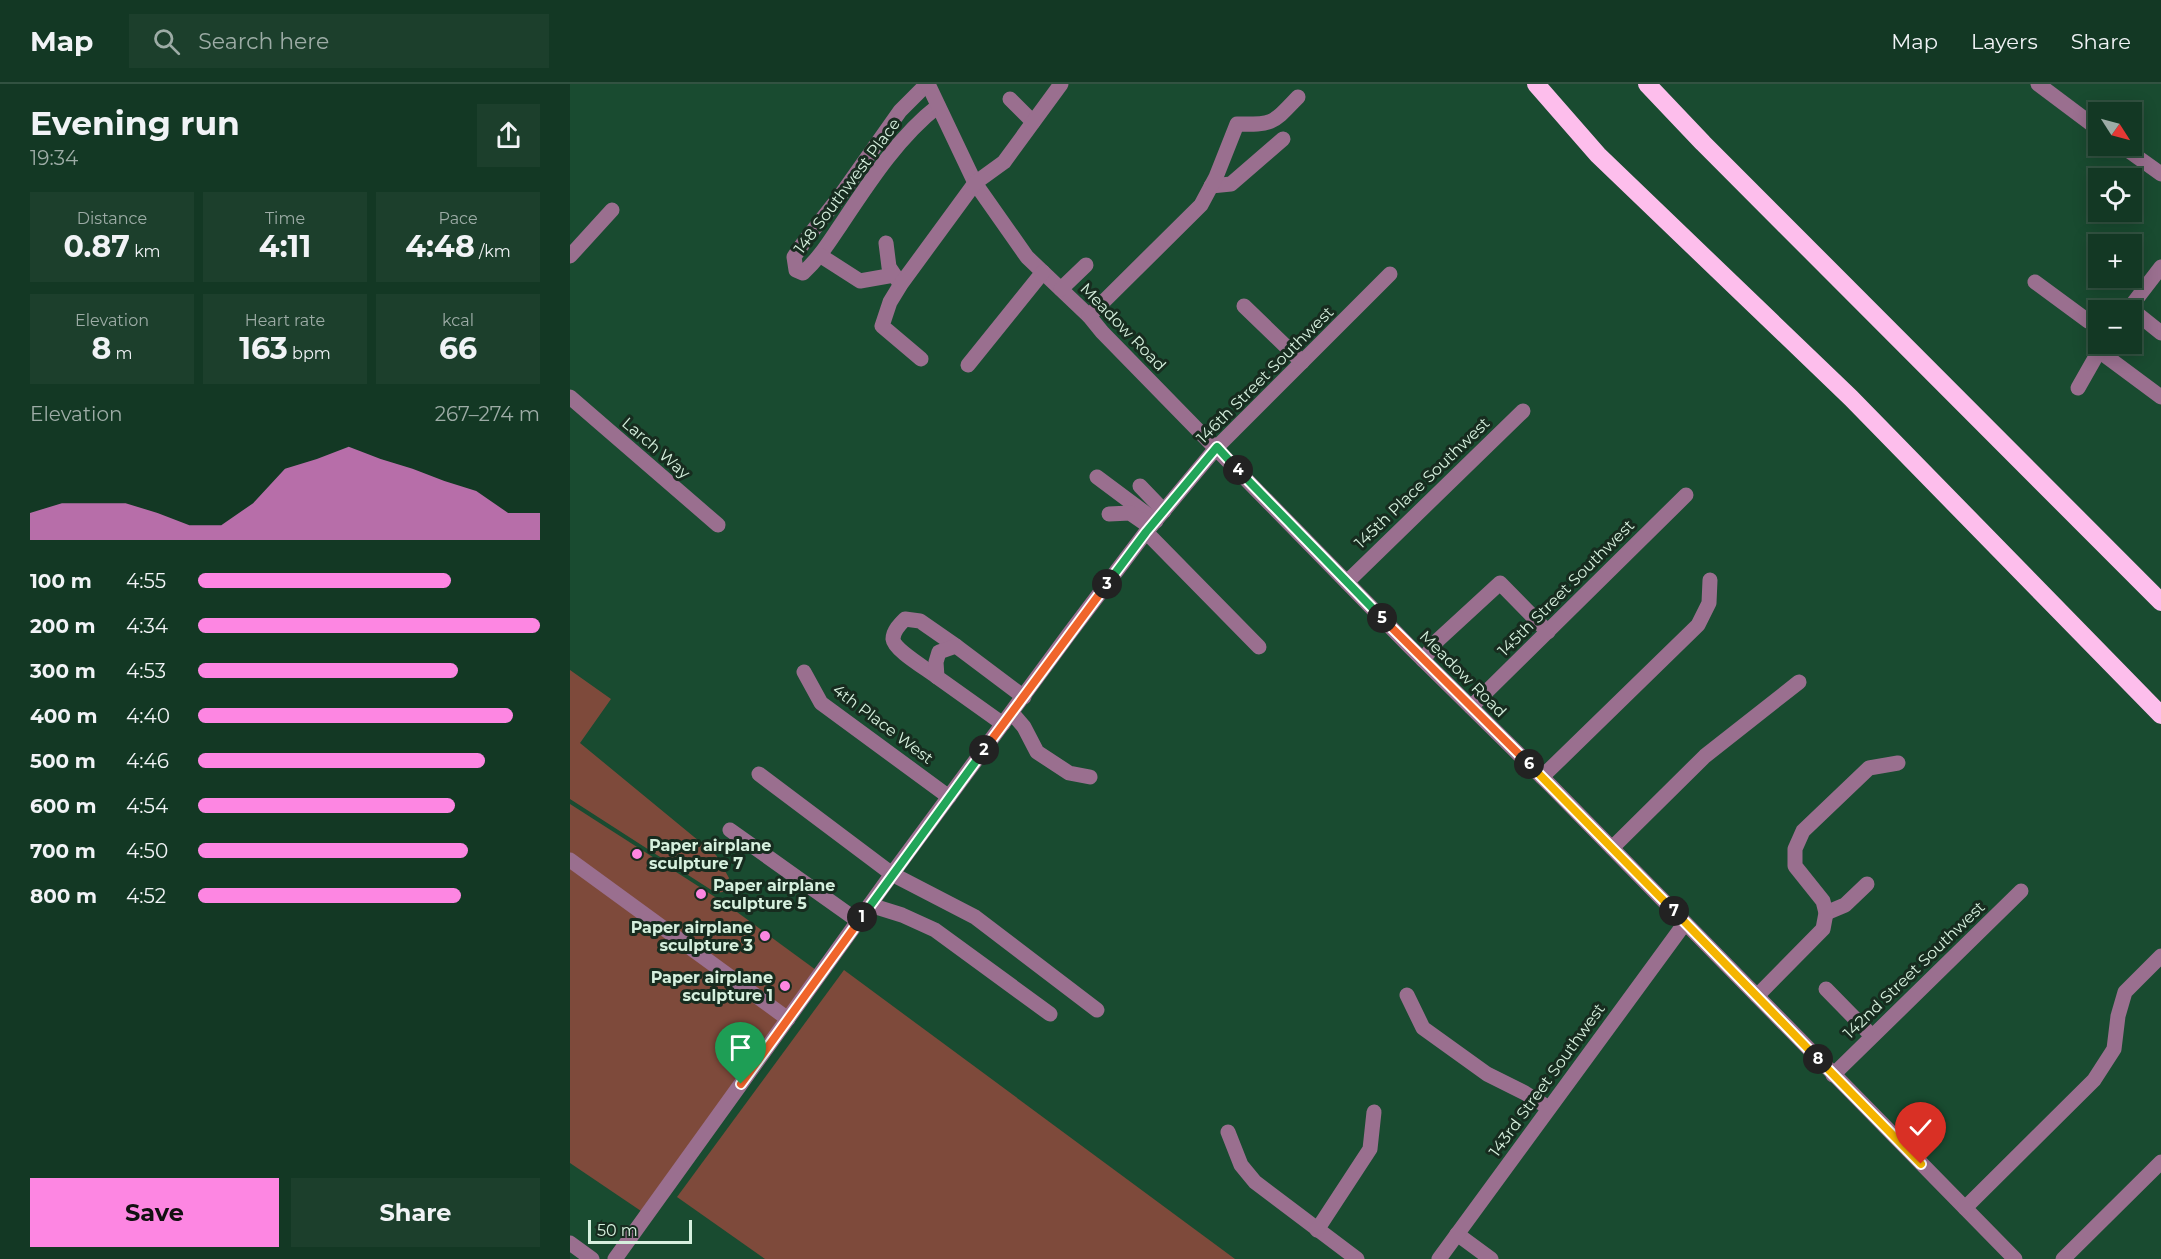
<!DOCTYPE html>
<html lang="en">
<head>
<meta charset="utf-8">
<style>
	body { margin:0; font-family:Montserrat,sans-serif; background:#1c3f2c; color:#f1f3f6; height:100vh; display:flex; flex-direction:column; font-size:22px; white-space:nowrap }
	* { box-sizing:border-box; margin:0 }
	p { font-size:20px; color:#9daca6 }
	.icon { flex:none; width:33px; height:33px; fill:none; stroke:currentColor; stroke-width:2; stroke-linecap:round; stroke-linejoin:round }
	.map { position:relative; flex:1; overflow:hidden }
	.panel { display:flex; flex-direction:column; background:#133824; width:570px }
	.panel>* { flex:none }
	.needle { width:39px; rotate:126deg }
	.buttons { position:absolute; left:1518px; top:18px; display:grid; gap:12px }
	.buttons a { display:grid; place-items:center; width:54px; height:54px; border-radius:0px; background:#133824; box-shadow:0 3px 15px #0003,0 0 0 2px #325241; font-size:30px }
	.scale { position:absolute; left:18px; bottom:15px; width:104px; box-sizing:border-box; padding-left:6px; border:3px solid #d6f0de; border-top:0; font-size:16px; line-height:21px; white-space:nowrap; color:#d6f0de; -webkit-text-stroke:4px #172c1f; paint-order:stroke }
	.pin { position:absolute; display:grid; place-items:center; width:51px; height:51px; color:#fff; margin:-62px -26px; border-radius:50% 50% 50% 0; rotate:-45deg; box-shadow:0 0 6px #0007 }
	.pin .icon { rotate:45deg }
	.km { position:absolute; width:30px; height:30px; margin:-15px; border-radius:50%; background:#222; color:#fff; font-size:16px; line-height:30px; text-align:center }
	.round { display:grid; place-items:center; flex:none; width:63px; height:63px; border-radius:0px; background:#1c3f2c }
	.overview { display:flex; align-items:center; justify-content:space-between; height:102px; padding:0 30px }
	h1 { font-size:33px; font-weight:700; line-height:45px }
	.figures { display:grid; grid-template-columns:repeat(3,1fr); gap:9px; height:102px; padding:6px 30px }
	.figures div { display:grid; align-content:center; border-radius:0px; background:#1c3f2c; text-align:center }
	.figures b { font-size:30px; font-weight:700 }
	.figures small { font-size:16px; font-weight:400 }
	.figures p { font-size:16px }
	.chart { height:168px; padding:12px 30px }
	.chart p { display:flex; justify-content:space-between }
	.chart svg { width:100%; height:108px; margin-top:6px; fill:#fd86e2; opacity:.7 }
	.button { display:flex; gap:12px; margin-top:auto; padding:12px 30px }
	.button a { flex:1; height:69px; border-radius:0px; background:#fd86e2; color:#111; font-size:24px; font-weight:700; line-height:69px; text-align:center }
	.button a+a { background:#1c3f2c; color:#f1f3f6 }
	ul { padding:0 30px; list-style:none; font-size:20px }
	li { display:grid; grid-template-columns:96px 72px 1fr; align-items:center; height:45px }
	li i { height:15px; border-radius:8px; background:#fd86e2 }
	header { display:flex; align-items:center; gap:36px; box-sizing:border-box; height:84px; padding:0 30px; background:#133824; border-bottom:2px solid #325241 }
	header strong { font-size:28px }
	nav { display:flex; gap:33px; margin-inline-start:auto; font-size:21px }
	.search { width:420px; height:54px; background:#1c3f2c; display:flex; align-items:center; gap:15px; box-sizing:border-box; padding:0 21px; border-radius:0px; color:#9daca6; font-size:22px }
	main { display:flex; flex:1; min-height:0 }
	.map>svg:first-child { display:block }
</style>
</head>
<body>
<header>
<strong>Map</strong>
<div class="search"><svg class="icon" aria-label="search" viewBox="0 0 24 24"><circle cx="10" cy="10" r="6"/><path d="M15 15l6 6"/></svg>Search here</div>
<nav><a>Map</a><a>Layers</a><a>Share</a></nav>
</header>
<main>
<section class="panel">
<div class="overview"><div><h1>Evening run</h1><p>19:34</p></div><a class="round"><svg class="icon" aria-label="share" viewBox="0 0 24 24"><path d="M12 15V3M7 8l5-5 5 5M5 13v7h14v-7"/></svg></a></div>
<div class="figures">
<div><p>Distance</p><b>0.87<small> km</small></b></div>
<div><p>Time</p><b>4:11</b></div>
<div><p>Pace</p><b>4:48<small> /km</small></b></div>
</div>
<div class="figures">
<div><p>Elevation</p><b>8<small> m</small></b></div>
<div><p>Heart rate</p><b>163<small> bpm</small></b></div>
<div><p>kcal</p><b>66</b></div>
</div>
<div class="chart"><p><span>Elevation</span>267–274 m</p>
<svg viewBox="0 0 160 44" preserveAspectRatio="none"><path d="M0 44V33L10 29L20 29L30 29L40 33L50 38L60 38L70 29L80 15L90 11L100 6L110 11L120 15L130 20L140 24L150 33L160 33V44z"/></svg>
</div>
<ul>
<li><b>100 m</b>4:55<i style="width:74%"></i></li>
<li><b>200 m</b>4:34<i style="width:100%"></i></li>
<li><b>300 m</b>4:53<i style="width:76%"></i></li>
<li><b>400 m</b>4:40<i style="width:92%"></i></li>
<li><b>500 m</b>4:46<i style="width:84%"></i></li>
<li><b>600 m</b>4:54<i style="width:75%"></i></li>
<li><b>700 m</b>4:50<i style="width:79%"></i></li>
<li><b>800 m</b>4:52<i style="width:77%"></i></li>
</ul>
<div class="button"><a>Save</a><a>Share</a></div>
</section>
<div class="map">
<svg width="1591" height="1175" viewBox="0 0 1591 1175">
	<rect width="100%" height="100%" fill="#194b30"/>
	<g fill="#7e4a3b">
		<polygon points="0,586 41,615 10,659 146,771 159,794 153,808 146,809 0,715"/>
		<polygon points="0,720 156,820 246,886 71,1127 0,1079"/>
		<polygon points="274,886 665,1175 195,1175 107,1113"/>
	</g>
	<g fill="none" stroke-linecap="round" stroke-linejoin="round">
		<g stroke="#9a6f8f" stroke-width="15">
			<path d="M357,0L330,27L270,112L234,158L224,173L226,186L233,189C250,173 257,161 270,142C298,100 328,53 368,22"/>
			<polyline points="358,0 405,99 457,173 519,232 532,248 840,563 981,702 1445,1175"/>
			<polyline points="1468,0 1528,45"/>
			<polyline points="440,15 463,38"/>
			<polyline points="1552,62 1591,90"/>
			<polyline points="641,102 661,100 713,55"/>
			<polyline points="316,159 319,183 329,198"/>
			<polyline points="0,172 42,126"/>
			<polyline points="251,172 290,197 324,191"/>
			<polyline points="1465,198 1518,237 1528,241"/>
			<polyline points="491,205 516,181"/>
			<polyline points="674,222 732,278"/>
			<polyline points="1560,224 1591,249"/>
			<polyline points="1558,226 1591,183"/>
			<path d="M519,232L631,121L646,93L667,40C704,41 703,39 728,13"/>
			<polyline points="1529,267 1591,313"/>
			<polyline points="351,275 312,242 320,218 331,200 405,99 434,78 491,0"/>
			<polyline points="398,281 473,188"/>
			<polyline points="1508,304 1533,260"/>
			<polyline points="0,313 148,441"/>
			<polyline points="527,393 586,437"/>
			<polyline points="570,402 594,427"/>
			<polyline points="539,430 560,429 573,438"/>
			<polyline points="576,448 689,563"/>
			<polyline points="777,498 953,327"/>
			<polyline points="853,576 868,556 930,499 978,548"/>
			<polyline points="234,588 251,619 379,713"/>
			<path d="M367,593C357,585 324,566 323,555C323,547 330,540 335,535L350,537L386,562"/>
			<polyline points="901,623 1116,411"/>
			<polyline points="442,629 454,643 467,668 499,689 520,693"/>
			<polyline points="433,640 367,593 366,578 369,568 386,562 454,613"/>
			<polyline points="189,690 322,790 405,833 527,926"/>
			<polyline points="972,693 1128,541 1139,519 1140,496"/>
			<polyline points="160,746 288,837"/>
			<polyline points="1042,764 1135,672 1229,598"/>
			<polyline points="0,776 218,935"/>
			<polyline points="300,821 332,831 365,846 480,930"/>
			<polyline points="1256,829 1275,821 1297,800"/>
			<polyline points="1256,905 1302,952"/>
			<polyline points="837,911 853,944 917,990 955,1009 979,1024"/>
			<polyline points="1187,912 1253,845 1256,829 1253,817 1225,782 1225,765 1233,747 1299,684 1328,679"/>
			<polyline points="1263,991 1451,807"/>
			<polyline points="658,1048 671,1081 685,1098 787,1175"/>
			<polyline points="1395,1124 1524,996 1544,965 1548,932 1555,908 1591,872"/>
			<polyline points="747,1146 800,1065 804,1028"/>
			<polyline points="887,1150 921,1175"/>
			<polyline points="0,1159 22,1175"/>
			<polyline points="45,1175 322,790 499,550 576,448 647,363 820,190"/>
			<polyline points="869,1175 1115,839"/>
			<polyline points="1493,1175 1591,1078"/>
		</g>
		<g stroke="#fdbeec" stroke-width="18">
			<polyline points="966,0 1028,71 1281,314 1591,631"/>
			<polyline points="1077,0 1133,59 1591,518"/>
		</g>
	</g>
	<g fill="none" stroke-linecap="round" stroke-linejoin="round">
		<g stroke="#fff" stroke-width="12">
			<polyline id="split-1" points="171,1000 292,833"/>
		</g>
		<g stroke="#fff" stroke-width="12">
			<polyline id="split-2" points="292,833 414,666"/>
		</g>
		<g stroke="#fff" stroke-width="12">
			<polyline id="split-3" points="414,666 537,500"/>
		</g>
		<g stroke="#fff" stroke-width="12">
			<polyline id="split-4" points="537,500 576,448 647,363 668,386"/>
		</g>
		<g stroke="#fff" stroke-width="12">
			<polyline id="split-5" points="668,386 812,534"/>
		</g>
		<g stroke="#fff" stroke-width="12">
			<polyline id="split-6" points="812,534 959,680"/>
		</g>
		<g stroke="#fff" stroke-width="12">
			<polyline id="split-7" points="959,680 1104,827"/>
		</g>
		<g stroke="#fff" stroke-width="12">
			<polyline id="split-8" points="1104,827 1248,975"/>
		</g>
		<g stroke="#fff" stroke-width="12">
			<polyline id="split-9" points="1248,975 1351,1080"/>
		</g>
		<use href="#split-1" stroke="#f0652b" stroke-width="8"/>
		<use href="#split-2" stroke="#22a559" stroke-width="8"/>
		<use href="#split-3" stroke="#f0652b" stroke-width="8"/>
		<use href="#split-4" stroke="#22a559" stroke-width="8"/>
		<use href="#split-5" stroke="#22a559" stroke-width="8"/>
		<use href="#split-6" stroke="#f0652b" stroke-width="8"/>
		<use href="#split-7" stroke="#f5b400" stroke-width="8"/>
		<use href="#split-8" stroke="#f5b400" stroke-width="8"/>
		<use href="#split-9" stroke="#f5b400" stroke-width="8"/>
	</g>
	<g fill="#fd86e2" stroke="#172c1f" stroke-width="2">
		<circle cx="67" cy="770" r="6"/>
		<circle cx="131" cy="810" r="6"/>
		<circle cx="195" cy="852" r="6"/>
		<circle cx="215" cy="902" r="6"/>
	</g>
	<g text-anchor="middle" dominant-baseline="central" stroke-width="6" stroke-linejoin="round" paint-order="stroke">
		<g font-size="16" fill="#d6f0de" stroke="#172c1f">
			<text transform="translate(277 102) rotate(-53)">148 Southwest Place</text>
			<text transform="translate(553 243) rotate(46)">Meadow Road</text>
			<text transform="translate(695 291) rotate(-45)">146th Street Southwest</text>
			<text transform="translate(86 364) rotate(41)">Larch Way</text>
			<text transform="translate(852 399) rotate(-44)">145th Place Southwest</text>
			<text transform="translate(996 504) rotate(-45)">145th Street Southwest</text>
			<text transform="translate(893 590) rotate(45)">Meadow Road</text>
			<text transform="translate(313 640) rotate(37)">4th Place West</text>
			<text transform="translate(1344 886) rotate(-44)">142nd Street Southwest</text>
			<text transform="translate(977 996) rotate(-54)">143rd Street Southwest</text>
		</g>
		<g font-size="16" font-weight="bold" fill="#d6f0de" stroke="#172c1f" text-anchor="start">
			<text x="79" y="761">Paper airplane<tspan x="79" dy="18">sculpture 7</tspan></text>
			<text x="143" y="801">Paper airplane<tspan x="143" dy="18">sculpture 5</tspan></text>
			<text x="183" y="843" text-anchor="end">Paper airplane<tspan x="183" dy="18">sculpture 3</tspan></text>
			<text x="203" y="893" text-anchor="end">Paper airplane<tspan x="203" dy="18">sculpture 1</tspan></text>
		</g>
	</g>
</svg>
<div class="buttons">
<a><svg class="needle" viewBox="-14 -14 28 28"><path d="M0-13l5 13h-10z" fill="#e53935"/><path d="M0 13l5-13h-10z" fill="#9daca6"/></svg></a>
<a><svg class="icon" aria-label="locate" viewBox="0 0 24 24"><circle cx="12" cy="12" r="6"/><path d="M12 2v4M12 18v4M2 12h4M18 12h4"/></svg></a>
<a>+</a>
<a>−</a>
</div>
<div class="scale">50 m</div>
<div class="pin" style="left:171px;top:1000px;background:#1e9e55"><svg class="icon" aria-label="arrive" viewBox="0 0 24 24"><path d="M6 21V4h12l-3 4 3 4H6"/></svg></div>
<div class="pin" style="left:1351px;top:1080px;background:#d93025"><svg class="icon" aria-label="check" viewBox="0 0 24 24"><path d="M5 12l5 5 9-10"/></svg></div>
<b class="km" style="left:292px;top:833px">1</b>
<b class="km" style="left:414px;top:666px">2</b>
<b class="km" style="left:537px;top:500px">3</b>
<b class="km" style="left:668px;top:386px">4</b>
<b class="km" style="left:812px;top:534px">5</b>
<b class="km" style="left:959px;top:680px">6</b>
<b class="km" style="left:1104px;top:827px">7</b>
<b class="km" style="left:1248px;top:975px">8</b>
</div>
</main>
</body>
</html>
